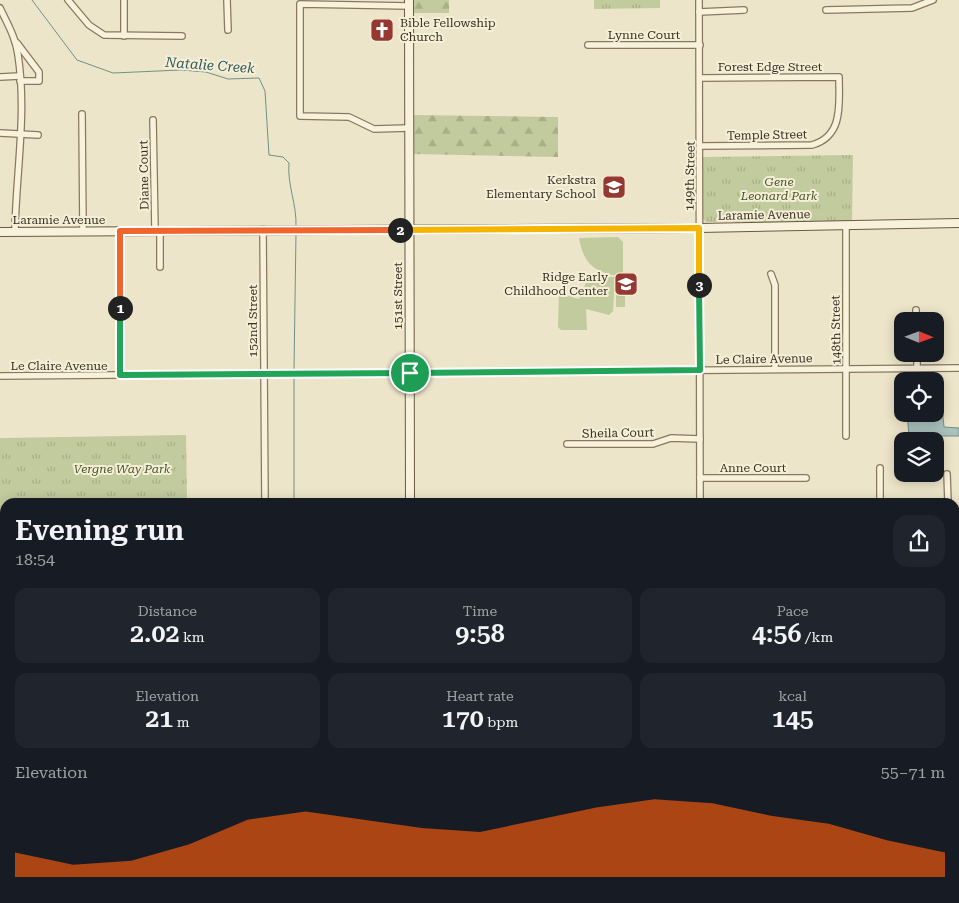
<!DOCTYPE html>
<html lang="en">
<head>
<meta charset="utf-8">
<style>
	body { margin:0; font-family:"Roboto Serif",serif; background:#20242c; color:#f1f3f6; height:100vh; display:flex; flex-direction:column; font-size:19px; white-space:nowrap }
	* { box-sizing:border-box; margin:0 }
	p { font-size:16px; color:#9ea1a6 }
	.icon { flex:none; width:28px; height:28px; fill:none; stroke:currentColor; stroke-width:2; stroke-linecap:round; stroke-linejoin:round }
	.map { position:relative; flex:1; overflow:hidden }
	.drawer { position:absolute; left:0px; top:498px; width:960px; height:406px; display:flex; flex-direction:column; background:#171b24; border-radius:15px 15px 0 0; box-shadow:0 2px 12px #0003 }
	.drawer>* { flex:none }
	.needle { width:32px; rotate:91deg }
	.tools { position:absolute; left:894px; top:312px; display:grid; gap:10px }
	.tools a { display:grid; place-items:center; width:50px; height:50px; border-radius:10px; background:#171b24; box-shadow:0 2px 12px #0003; font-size:25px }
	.pin { position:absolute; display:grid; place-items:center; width:42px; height:42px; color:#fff; margin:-21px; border:2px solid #fff; border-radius:50%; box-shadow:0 1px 5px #0007 }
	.km { position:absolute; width:25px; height:25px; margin:-12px; border-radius:50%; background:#222; color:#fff; font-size:14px; line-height:25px; text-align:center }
	.round { display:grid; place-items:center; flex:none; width:52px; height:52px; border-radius:15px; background:#20242c }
	.headline { display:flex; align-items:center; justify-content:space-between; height:85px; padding:0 15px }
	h1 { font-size:28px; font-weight:600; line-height:38px }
	.figures { display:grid; grid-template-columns:repeat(3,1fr); gap:8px; height:85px; padding:5px 15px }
	.figures div { display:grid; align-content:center; border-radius:12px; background:#20242c; text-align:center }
	.figures b { font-size:25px; font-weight:600 }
	.figures small { font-size:14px; font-weight:400 }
	.figures p { font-size:14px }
	.chart { height:140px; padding:10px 15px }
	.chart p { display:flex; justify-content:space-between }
	.chart svg { width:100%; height:90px; margin-top:5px; fill:#ea580c; opacity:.7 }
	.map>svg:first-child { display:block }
</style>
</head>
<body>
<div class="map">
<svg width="959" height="903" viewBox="0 0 959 903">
	<defs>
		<pattern id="forest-firs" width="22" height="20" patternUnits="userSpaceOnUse" patternTransform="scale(1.25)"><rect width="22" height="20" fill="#c2cb9d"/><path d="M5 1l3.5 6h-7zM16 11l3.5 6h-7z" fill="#a7af87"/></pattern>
		<pattern id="park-tufts" width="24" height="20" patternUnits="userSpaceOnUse" patternTransform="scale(1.25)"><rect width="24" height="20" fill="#c2cb9d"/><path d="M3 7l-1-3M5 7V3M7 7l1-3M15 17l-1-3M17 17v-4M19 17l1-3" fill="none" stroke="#a7af87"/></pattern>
	</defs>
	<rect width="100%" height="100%" fill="#ede5c9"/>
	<g fill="#c2cb9d">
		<path d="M618,237L623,242V277C596,273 584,266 579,238Z"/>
		<polygon points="598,277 615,277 613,311 609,315 586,309 587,330 561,330 558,327 559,293 579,299 586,282"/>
	</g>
	<g fill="url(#forest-firs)">
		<rect x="412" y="0" width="37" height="13"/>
		<polygon points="413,115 558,117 558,157 413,154"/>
	</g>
	<g fill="url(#park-tufts)">
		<polygon points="594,0 660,0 660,8 594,9"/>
		<polygon points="853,155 852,222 706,222 702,218 703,157"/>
		<rect x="616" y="280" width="9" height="27"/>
		<polygon points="186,435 187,502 5,502 5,520 0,520 0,438"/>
	</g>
	<polygon fill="#a9c1bc" stroke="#70908a" points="935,406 942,406 944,427 959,428 959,436 909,436 907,414 935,414"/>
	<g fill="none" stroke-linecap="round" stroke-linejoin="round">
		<g stroke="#70908a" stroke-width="1">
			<path d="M32,0L77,60L113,73L181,70L206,72L228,79L259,78L265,91L269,155L283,157L289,163C287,185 297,204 296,227"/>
			<polyline points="294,370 296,233"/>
			<polyline points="294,502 294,378"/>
			<polyline points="512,899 515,903"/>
		</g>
		<g stroke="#89785e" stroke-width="8">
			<g id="street">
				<polyline points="68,0 89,25 104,35 182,36"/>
				<polyline points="227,0 228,30"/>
				<polyline points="699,0 700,502"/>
				<polyline points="409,6 300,4 300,116 349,117 374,129 409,128"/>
				<path d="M0,8C7,23 16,38 18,55C27,113 16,173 15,231"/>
				<polyline points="826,10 912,8 933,0"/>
				<polyline points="699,12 744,10"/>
				<polyline points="124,36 124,0"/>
				<polyline points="17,43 39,72 39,81 20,81"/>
				<polyline points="588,45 700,45"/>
				<polyline points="0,77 20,76"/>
				<path d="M701,78L839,77C839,103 844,136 812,145L701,146"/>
				<polyline points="82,114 83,231"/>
				<polyline points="153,120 155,230"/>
				<polyline points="0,133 38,135"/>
				<polyline points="846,225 846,436"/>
				<polyline points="263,229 265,502"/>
				<polyline points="119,231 119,375"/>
				<polyline points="160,267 160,230"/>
				<polyline points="771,274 775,285 775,369"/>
				<polyline points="916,310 916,321"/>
				<polyline points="917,354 917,368"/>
				<polyline points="0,376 959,368"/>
				<polyline points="567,444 653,444 671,438 700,439"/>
				<polyline points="880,468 880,502"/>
				<polyline points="947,474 948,502"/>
				<polyline points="700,478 806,478"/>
				<polyline points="955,513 959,513"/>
				<polyline points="0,521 5,521"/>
				<polyline points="0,668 5,668"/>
				<polyline points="121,899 121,903"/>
				<polyline points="267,899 267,903"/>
				<polyline points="703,899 703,903"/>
				<polyline points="411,903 411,899"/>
			</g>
		</g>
		<g stroke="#6b5941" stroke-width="10">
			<g id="secondary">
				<polyline points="409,0 410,502"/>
				<polyline points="0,232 699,228 959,223"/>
			</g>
		</g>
		<g stroke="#574632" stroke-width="11">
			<g id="primary">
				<polyline points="955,803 959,803"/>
				<polyline points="0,813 5,813"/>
			</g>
		</g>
		<use href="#street" stroke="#f8f2dc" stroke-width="5.5"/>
		<use href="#secondary" stroke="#f8f2dc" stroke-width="8"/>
		<use href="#primary" stroke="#eddda3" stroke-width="9"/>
	</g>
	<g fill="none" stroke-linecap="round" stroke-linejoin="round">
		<g stroke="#fff" stroke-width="10">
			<polyline id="split-1" points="120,308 120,375 410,373"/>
		</g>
		<g stroke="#fff" stroke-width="10">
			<polyline id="split-2" points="120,308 120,231 400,230"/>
		</g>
		<g stroke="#fff" stroke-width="10">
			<polyline id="split-3" points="400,230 699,228 699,285"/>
		</g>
		<g stroke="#fff" stroke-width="10">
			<polyline id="split-4" points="410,373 700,370 699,285"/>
		</g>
		<use href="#split-1" stroke="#22a559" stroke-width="6"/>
		<use href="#split-2" stroke="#f0652b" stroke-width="6"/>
		<use href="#split-3" stroke="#f5b400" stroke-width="6"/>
		<use href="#split-4" stroke="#22a559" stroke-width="6"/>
	</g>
	<defs>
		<g id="church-square" transform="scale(1.25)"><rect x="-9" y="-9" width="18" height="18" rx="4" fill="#953831" stroke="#f5efd8"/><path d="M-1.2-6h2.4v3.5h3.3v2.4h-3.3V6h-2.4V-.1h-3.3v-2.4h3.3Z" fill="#fff"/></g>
		<g id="school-square" transform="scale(1.25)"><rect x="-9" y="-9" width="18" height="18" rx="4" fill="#953831" stroke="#f5efd8"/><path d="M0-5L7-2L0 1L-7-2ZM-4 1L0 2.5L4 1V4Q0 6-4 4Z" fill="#fff"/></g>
	</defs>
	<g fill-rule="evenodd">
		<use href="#church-square" x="382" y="30"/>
		<use href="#school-square" x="614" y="187"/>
		<use href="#school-square" x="626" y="284"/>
	</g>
	<g text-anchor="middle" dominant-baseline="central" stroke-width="4" stroke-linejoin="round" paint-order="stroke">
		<g font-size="12" fill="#3a2f21" stroke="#f5efd8" text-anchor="end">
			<text x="400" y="23" text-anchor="start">Bible Fellowship<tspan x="400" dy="14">Church</tspan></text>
			<text x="596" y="180">Kerkstra<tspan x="596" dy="14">Elementary School</tspan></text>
			<text x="608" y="277">Ridge Early<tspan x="608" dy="14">Childhood Center</tspan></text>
		</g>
		<g font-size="12" fill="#3a2f21" stroke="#f5efd8">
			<text x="644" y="35">Lynne Court</text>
			<text x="770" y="67">Forest Edge Street</text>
			<text transform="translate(767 135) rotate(-1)">Temple Street</text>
			<text transform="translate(144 175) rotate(-91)">Diane Court</text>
			<text transform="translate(690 176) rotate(-89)">149th Street</text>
			<text transform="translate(764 215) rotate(-1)">Laramie Avenue</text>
			<text x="59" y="220">Laramie Avenue</text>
			<text transform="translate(398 296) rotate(-90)">151st Street</text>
			<text transform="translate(253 321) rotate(-90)">152nd Street</text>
			<text transform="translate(836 330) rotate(-91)">148th Street</text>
			<text transform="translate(764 359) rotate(-1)">Le Claire Avenue</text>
			<text x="59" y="366">Le Claire Avenue</text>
			<text transform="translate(618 433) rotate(-1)">Sheila Court</text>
			<text x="753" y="468">Anne Court</text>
		</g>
		<g font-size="12" font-style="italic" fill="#465528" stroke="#f5efd8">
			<text x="779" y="182">Gene<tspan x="779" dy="14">Leonard Park</tspan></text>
			<text x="122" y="469">Vergne Way Park</text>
		</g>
		<g font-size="14" font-style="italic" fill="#315859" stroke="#f5efd8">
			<text transform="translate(210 65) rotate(4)">Natalie Creek</text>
		</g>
	</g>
</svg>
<div class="tools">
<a><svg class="needle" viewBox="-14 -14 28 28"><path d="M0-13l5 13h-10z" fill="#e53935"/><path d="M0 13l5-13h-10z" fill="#9ea1a6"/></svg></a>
<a><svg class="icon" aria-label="locate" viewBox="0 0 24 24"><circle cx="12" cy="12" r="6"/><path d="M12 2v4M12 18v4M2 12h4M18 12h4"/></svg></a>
<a><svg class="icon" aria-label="layers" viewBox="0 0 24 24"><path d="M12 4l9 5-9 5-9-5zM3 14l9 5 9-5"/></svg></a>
</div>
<div class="pin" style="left:410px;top:373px;background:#1e9e55"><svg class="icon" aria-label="arrive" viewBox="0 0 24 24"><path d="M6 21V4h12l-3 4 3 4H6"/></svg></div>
<b class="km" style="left:120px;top:308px">1</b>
<b class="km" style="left:400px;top:230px">2</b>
<b class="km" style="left:699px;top:285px">3</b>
<section class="drawer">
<div class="headline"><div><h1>Evening run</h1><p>18:54</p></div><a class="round"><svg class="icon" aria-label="share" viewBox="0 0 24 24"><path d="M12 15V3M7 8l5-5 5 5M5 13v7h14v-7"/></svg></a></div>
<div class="figures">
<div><p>Distance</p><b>2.02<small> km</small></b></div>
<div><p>Time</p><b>9:58</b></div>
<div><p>Pace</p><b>4:56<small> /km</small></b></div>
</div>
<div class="figures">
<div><p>Elevation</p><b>21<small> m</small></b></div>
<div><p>Heart rate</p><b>170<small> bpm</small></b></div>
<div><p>kcal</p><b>145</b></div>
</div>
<div class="chart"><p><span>Elevation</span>55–71 m</p>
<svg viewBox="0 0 160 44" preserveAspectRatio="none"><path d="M0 44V32L10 38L20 36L30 28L40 16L50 12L60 16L70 20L80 22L90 16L100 10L110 6L120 8L130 14L140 18L150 26L160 32V44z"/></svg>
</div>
</section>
</div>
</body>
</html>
